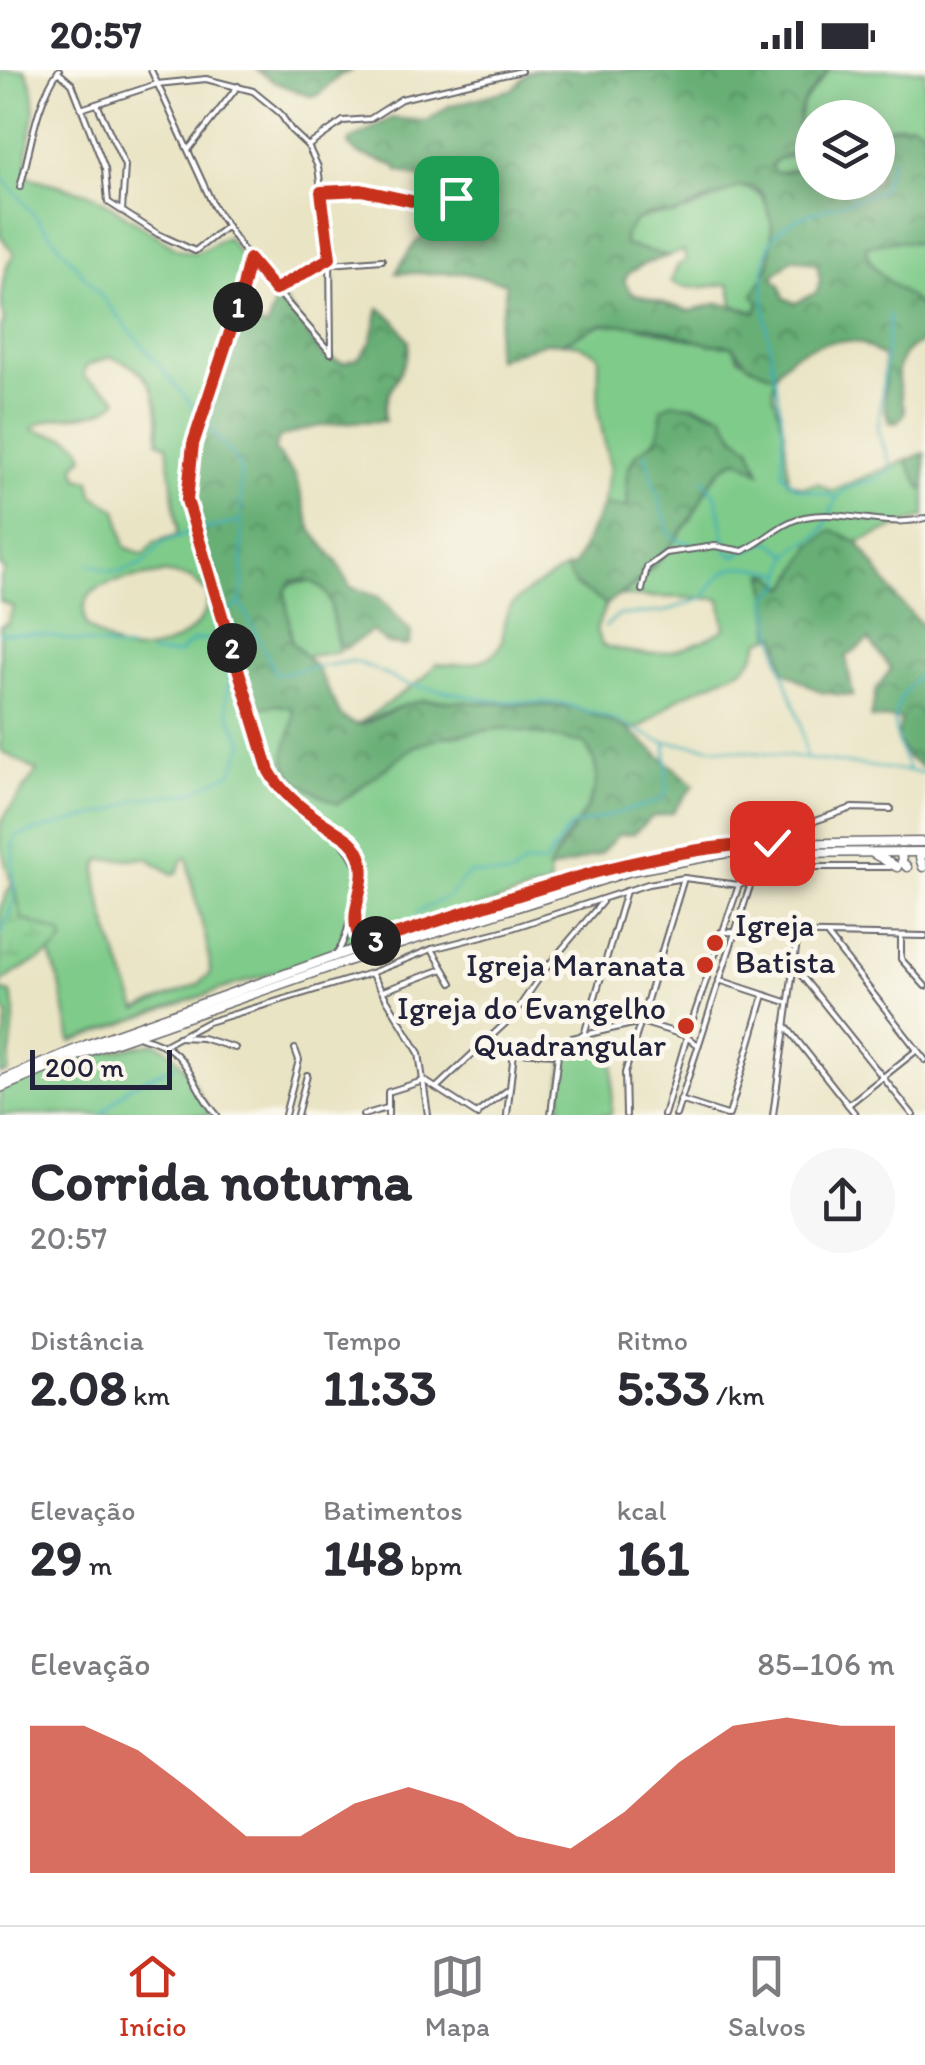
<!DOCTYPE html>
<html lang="pt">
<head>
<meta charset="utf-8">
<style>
	body { margin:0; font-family:Itim,sans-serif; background:#f7f7f7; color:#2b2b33; height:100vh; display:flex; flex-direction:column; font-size:38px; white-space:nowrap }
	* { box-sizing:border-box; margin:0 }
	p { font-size:32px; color:#7c7c81 }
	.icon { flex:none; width:55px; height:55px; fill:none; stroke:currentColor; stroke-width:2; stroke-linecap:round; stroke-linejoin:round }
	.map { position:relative; height:1045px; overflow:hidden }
	.sheet { display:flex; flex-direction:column; background:#fff; flex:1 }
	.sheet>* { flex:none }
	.tools { position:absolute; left:795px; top:30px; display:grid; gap:20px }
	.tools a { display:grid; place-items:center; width:100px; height:100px; border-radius:50%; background:#fff; box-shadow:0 5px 25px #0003; font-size:50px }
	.scale { position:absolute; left:30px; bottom:25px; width:142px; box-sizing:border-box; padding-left:10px; border:5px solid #22223b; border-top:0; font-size:28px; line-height:35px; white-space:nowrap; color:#22223b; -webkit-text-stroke:8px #fbf7ec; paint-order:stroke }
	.pin { position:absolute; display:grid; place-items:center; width:85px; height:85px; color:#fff; margin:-42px; border-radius:20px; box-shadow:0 5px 15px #0006 }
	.km { position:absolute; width:50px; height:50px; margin:-25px; border-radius:50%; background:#222; color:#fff; font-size:28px; line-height:50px; text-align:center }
	.round { display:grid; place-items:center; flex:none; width:105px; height:105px; border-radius:52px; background:#f7f7f7 }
	.head { display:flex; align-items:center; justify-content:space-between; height:170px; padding:0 30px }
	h1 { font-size:55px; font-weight:800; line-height:75px }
	.metrics { display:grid; grid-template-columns:repeat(3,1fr); gap:15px; height:170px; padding:10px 30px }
	.metrics div { display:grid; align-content:center }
	.metrics b { font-size:50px; font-weight:800 }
	.metrics small { font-size:28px; font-weight:400 }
	.metrics p { font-size:28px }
	.chart { height:280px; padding:20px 30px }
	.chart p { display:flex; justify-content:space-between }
	.chart svg { width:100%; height:180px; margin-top:10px; fill:#c8321e; opacity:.7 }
	.status { display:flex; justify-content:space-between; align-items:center; height:70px; padding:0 50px; background:#fff; direction:ltr }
	.status svg { height:28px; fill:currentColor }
	.dock { display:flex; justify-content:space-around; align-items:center; height:140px; border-top:2px solid #e1e1e2; background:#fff; font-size:28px; color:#7c7c81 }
	.dock a { display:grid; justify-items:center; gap:5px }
	.dock .on { color:#c8321e }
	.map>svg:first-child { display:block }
</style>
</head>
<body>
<div class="status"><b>20:57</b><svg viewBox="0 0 49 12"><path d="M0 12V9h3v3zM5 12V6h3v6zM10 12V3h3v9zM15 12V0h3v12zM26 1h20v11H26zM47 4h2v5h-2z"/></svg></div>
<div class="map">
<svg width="925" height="1045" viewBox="0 0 925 1045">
	<defs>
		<pattern id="forest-crowns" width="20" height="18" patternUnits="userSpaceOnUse" patternTransform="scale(2.5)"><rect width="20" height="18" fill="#67af76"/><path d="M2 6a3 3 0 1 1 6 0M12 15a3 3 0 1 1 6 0" fill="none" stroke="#548e62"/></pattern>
		<pattern id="wetland-marsh" width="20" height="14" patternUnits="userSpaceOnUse" patternTransform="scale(2.5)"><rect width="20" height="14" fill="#7fcb8a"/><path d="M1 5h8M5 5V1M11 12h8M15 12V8" fill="none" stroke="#6dae78"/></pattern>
	</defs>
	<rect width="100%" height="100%" fill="#fbf7ec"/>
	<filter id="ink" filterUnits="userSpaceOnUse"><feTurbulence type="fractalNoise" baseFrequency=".01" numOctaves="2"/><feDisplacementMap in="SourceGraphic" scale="20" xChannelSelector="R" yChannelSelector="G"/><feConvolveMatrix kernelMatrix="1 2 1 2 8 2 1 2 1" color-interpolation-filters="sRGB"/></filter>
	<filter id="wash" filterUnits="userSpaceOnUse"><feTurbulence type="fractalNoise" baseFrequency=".0048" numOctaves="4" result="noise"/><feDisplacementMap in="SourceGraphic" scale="40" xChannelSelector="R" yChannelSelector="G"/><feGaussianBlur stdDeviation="2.25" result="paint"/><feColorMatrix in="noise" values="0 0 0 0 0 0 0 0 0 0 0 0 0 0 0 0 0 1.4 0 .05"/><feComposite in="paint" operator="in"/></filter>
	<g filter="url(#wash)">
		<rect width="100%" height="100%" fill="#e9e4c4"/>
		<g fill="#7fcb8a" stroke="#507662" stroke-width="2.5" fill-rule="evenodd">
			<path d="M0,0H25C47,40 22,67 28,107L94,125L176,178C206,189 202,176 227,167C245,189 245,191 242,219L191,383L220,526L254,638L279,635L292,638L304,715L338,734L415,676L444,667L503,658L585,673C588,680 593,687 595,695C608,741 543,770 550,815L222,919L71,972L60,914L50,884L63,870L22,849L0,774V760L2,750L37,701L0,680V556L8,553L13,537L0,531V509L5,500L0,496V256L4,253C0,230 0,204 14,184L0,165ZM110,287C154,299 161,330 158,371L167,375L178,461L176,465L154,472L144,485L125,477L117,440L93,425L90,410L80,409L75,400L76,394L84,387C78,361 52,368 32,359C57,338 95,355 118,330C109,317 93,316 83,305L86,296ZM163,503L191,508L208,523C212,560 159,586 126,580C116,578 94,563 86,555C72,509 131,510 163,503ZM188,787C190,827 210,864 210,903L199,914L137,940C128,913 86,810 100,790L147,788L172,804L177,803L183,789Z"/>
			<path d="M829,0H925V61L901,54L882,59L878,48H812V95C798,96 788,104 774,102L771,95L778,89L791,86L803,33Z"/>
			<path d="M738,117C795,119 765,209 756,243L733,235L730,214C710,215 689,223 671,211L678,195L686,191L684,181L669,186L625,175C617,140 667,147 686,141C704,135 721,125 738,117Z"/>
			<path d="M891,171L925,173V244L921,237C902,220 868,203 866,175Z"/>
			<path d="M626,253L708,274L733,276L739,288L775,306L773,322L784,361L789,412L803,417L818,413L831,421L906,390L922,418L925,417V446L858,472L842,464L812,475L788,517L765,504L772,567L760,571L754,586L744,598L678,628L642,657L628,659L574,637L424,630L404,635L358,654L424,608L436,594C458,596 501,596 503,565C504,554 504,545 512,535C526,520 548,509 566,498L575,515L606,534L596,560L602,575C651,591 680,584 725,559L720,529L621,526C647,508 672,476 690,450C706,425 709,402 738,389L759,401L750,377L735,366L723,345C704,337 681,328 662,340C660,363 659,375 636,385L628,437L603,435L610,397L598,342L599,289L597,284L577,274L562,273L601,254Z"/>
			<polygon points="329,509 339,582 293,588 283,515"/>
			<polygon points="0,920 11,923 15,941 8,1002 0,1004 8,944 0,935"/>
			<path d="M155,973C184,983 195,1020 210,1045H0V1020L91,985Z"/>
			<polygon points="564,980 614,983 611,1045 559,1045"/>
		</g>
		<g fill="url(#forest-crowns)" stroke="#446858" stroke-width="2.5" fill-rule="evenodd">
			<polygon points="257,0 353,0 340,5 318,25 309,26 274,12"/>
			<path d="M534,0H829C814,20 787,42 804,68L802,79L778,89L771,95L774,102C789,104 798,96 812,95V112H878V52L882,59L912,53L925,61V173L891,171L866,176C868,203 902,220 922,237L925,244V271C887,284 898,313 905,343L897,353L889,352L885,337L884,287C877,283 870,277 862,274C833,265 787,279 775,306L748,295L733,276L708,274L649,256L602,254L562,273L547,272L496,289C492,258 506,241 506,213L463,203H396C424,149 446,156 486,122L485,112L473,105L429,110L398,101L396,96L357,83L348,75L350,71L391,48L427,51L449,36L513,19L527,3ZM738,117H753L763,124L772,155L770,195L753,225L759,232L756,242L719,233L690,241L631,223L624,211L629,203L644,194L669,186L625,175L624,167L634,152L649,144L673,145ZM793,188L817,194L820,210L817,222L795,233L784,228L780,215L772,207Z"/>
			<path d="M278,221L323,286L343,293L359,288L371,272L379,238L395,250L409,271C410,301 380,320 385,351C348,351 314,354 279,368L274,380L295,405L312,461L337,492L350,517L379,527L411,562L410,573L406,576L388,574L372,561L344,579L338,576C329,545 338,506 292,511L285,521L292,572L317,598L341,646L352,653L362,655L404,635L424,630L574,637L628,659L694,715L672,743L652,747L633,764L618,765L600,784L548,801C560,770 605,730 595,695C593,687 588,680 585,673L503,658L444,667L415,676L338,734C320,725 284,710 285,686C285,668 297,657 292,638L279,635L254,638L188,426L191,383L234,244L267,258Z"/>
			<path d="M673,333L691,335L723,345L735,366L750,377L760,402L738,389C709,402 706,425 690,450C668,482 640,514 606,534L575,515L566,498L574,496L603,435L628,437C628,425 624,408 629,397C641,367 663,386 661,338Z"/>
			<polygon points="925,383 925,417 922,419 906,390"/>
			<polygon points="832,460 858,472 898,530 925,558 925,699 907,687 897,670 901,649 871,648 876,619 891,599 869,570 846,587 853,626 821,622 784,601 777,565 772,567 765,504 773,505 783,517 788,517 812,475"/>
		</g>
		<path fill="url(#wetland-marsh)" stroke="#507662" stroke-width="2.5" d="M10,817L15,818L22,849L61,863L63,870C53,890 18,895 0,915V838Z"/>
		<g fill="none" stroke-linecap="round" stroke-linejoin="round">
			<g stroke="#3fafb7" stroke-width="2.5">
				<polyline points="0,104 200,345"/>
				<polyline points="203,349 240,396 243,519 238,535 225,545"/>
				<polyline points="645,383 669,463 680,471 700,476"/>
				<polyline points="703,409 717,428 726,476"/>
				<path d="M836,427L796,417L783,404C782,386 785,368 782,350C777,311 748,196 775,165C796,140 852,134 882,120L892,88"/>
				<polyline points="199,460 240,452"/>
				<polyline points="726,479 733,486 769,471 788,484"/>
				<polyline points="89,493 107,501 121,502 145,492 162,472 194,461"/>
				<polyline points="241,533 276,604 354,591 376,600"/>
				<path d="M605,557L618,545L663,542L704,528C726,488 740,495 782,503"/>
				<polyline points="0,563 43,565 131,580"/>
				<polyline points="151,584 178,584 194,570 209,569"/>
				<polyline points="380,602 403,613 494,631 561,633 619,651 659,671 925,703"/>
				<path d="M806,686L801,654L779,590L767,527L782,515C789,459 808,484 825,456C831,445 833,429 843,421C857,410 880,413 892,399L878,360L890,244"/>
				<path d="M909,700C888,658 888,634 924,600"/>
				<polyline points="416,843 449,826 469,803 506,806 512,805 524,794 544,794 569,757 660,731 667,720 666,673"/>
				<path d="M0,866L14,830L13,773L16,766L112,741L138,729L191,723L232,702L244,673C232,653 220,633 230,611L221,593L208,580L221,549"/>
				<polyline points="0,923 3,933 0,940"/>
				<polyline points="101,1045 130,1016 176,995"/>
			</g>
		</g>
	</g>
	<g filter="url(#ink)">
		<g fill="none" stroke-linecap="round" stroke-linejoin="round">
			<g stroke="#68666b" stroke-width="8">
				<g id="minor">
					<polyline points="151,0 214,137 249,189 331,283"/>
					<polyline points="58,2 72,14 105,99 108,132 158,164 195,181 227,156"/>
					<polyline points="97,34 125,96 122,141"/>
					<polyline points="81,39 157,14 206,9 253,21 280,43 291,60 308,76 318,97 330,188 331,283"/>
					<polyline points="308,76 343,51 370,49 401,29 521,1"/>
					<polyline points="189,79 238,16"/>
					<path d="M20,117C32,76 34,36 59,0"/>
					<polyline points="321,122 361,119 416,132 456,128"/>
					<path d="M249,189L239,235L193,374L187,430L269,701L284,722L352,772C376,811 337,856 371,872"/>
					<polyline points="330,194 382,190"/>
					<polyline points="275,220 330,188"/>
					<path d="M642,520L647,497L666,483L715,476L743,481C765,471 780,452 805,447C845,439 886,459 925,448"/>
					<path d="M333,762C341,772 353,783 356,795C361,814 348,866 338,882"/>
					<polyline points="774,770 783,762 852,738 891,739"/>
					<polyline points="721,862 925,866"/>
					<polyline points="828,866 925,990"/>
					<polyline points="901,866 901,889 925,916"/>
					<polyline points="432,879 452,913"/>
					<polyline points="793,895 913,1045"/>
					<polyline points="371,903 419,983 428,1045"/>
					<polyline points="719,910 786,932"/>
					<polyline points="383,921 443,899"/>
					<polyline points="785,955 856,1045"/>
					<polyline points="584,965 626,821"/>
					<path d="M140,967C193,979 186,1010 217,1045"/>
					<polyline points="178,967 202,968 235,978"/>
					<polyline points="166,974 208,952 371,903 432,879 506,860 648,814 684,808 739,815 800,797 890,797"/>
					<polyline points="425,1011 478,1045"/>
					<polyline points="436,1018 513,946 546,898 602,832"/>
					<polyline points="680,1030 727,1045"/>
					<polyline points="848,1035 917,980"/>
					<polyline points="477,1043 509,1019"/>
					<polyline points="285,1045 299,990 295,979"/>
					<polyline points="297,1045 307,1005"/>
					<polyline points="363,1045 387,1038"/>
					<polyline points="388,1045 388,1022 423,1011"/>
					<polyline points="507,1045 514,982 556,984"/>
					<polyline points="551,1045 558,984 572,968 641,952 683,965 697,974"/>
					<polyline points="626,1045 625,1003 684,808"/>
					<polyline points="664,1045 688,963 739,815"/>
					<polyline points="676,1045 751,813"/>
					<polyline points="729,1045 764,925"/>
					<polyline points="773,1045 798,864"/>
				</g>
			</g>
			<g stroke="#68666b" stroke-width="11">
				<g id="primary">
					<polyline points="901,782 902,792 907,797"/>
					<polyline points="874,784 897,797"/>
					<polyline points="923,797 920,788 924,782"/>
					<polyline points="0,1011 86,975 372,873 651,789 744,774 925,772"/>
					<polyline points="0,1018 87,982 356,888 631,801 727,783 925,782"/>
				</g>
			</g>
			<use href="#minor" stroke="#fff" stroke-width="4"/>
			<use href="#primary" stroke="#fff" stroke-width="8"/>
		</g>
	</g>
	<g fill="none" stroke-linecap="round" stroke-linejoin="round" filter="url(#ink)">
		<g stroke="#fff" stroke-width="20">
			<path id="route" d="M456,128L416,132L361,120L321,122L330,188L275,220L249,189L239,235L193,374L187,430L269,701C282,724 304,741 326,755C340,765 353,769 360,786C370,812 348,839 358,864L372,872C499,833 639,777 772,773"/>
		</g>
		<use href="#route" stroke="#c8321e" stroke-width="12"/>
	</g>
	<g fill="#c8321e" stroke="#fbf7ec" stroke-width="4">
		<circle cx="715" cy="873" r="10"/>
		<circle cx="705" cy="895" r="10"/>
		<circle cx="686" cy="956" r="10"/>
	</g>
	<g text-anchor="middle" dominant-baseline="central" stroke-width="10" stroke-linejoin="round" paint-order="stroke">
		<g font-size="32" fill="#22223b" stroke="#fbf7ec" text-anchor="end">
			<text x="735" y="855" text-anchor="start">Igreja<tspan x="735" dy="37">Batista</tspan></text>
			<text x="685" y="895">Igreja Maranata</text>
			<text x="666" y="938">Igreja do Evangelho<tspan x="666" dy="37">Quadrangular</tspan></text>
		</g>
	</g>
</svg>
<div class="tools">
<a><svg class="icon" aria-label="layers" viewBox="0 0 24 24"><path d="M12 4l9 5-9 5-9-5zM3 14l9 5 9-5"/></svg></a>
</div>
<div class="scale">200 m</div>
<div class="pin" style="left:456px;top:128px;background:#1e9e55"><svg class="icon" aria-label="arrive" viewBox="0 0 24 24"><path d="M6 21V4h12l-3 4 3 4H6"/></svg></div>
<div class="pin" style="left:772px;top:773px;background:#d93025"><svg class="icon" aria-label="check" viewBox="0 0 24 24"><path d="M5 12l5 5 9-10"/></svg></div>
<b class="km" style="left:238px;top:237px">1</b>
<b class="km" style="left:232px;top:578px">2</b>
<b class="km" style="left:376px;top:871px">3</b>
</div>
<section class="sheet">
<div class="head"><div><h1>Corrida noturna</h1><p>20:57</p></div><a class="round"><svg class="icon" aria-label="share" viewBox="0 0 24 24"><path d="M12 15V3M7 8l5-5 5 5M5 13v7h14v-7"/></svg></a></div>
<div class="metrics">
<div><p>Distância</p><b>2.08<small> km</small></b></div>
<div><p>Tempo</p><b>11:33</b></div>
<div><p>Ritmo</p><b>5:33<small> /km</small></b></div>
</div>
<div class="metrics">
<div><p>Elevação</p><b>29<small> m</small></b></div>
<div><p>Batimentos</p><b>148<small> bpm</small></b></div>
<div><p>kcal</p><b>161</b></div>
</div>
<div class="chart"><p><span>Elevação</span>85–106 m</p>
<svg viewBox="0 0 160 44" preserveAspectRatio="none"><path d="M0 44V8L10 8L20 14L30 24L40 35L50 35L60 27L70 23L80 27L90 35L100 38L110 29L120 17L130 8L140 6L150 8L160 8V44z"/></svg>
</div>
</section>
<nav class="dock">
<a class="on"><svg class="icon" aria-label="home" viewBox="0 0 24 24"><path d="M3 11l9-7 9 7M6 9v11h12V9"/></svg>Início</a>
<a><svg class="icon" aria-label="map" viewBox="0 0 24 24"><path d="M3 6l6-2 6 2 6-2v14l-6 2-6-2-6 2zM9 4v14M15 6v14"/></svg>Mapa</a>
<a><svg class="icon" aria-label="saved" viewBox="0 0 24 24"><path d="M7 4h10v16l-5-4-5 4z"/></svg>Salvos</a>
</nav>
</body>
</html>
